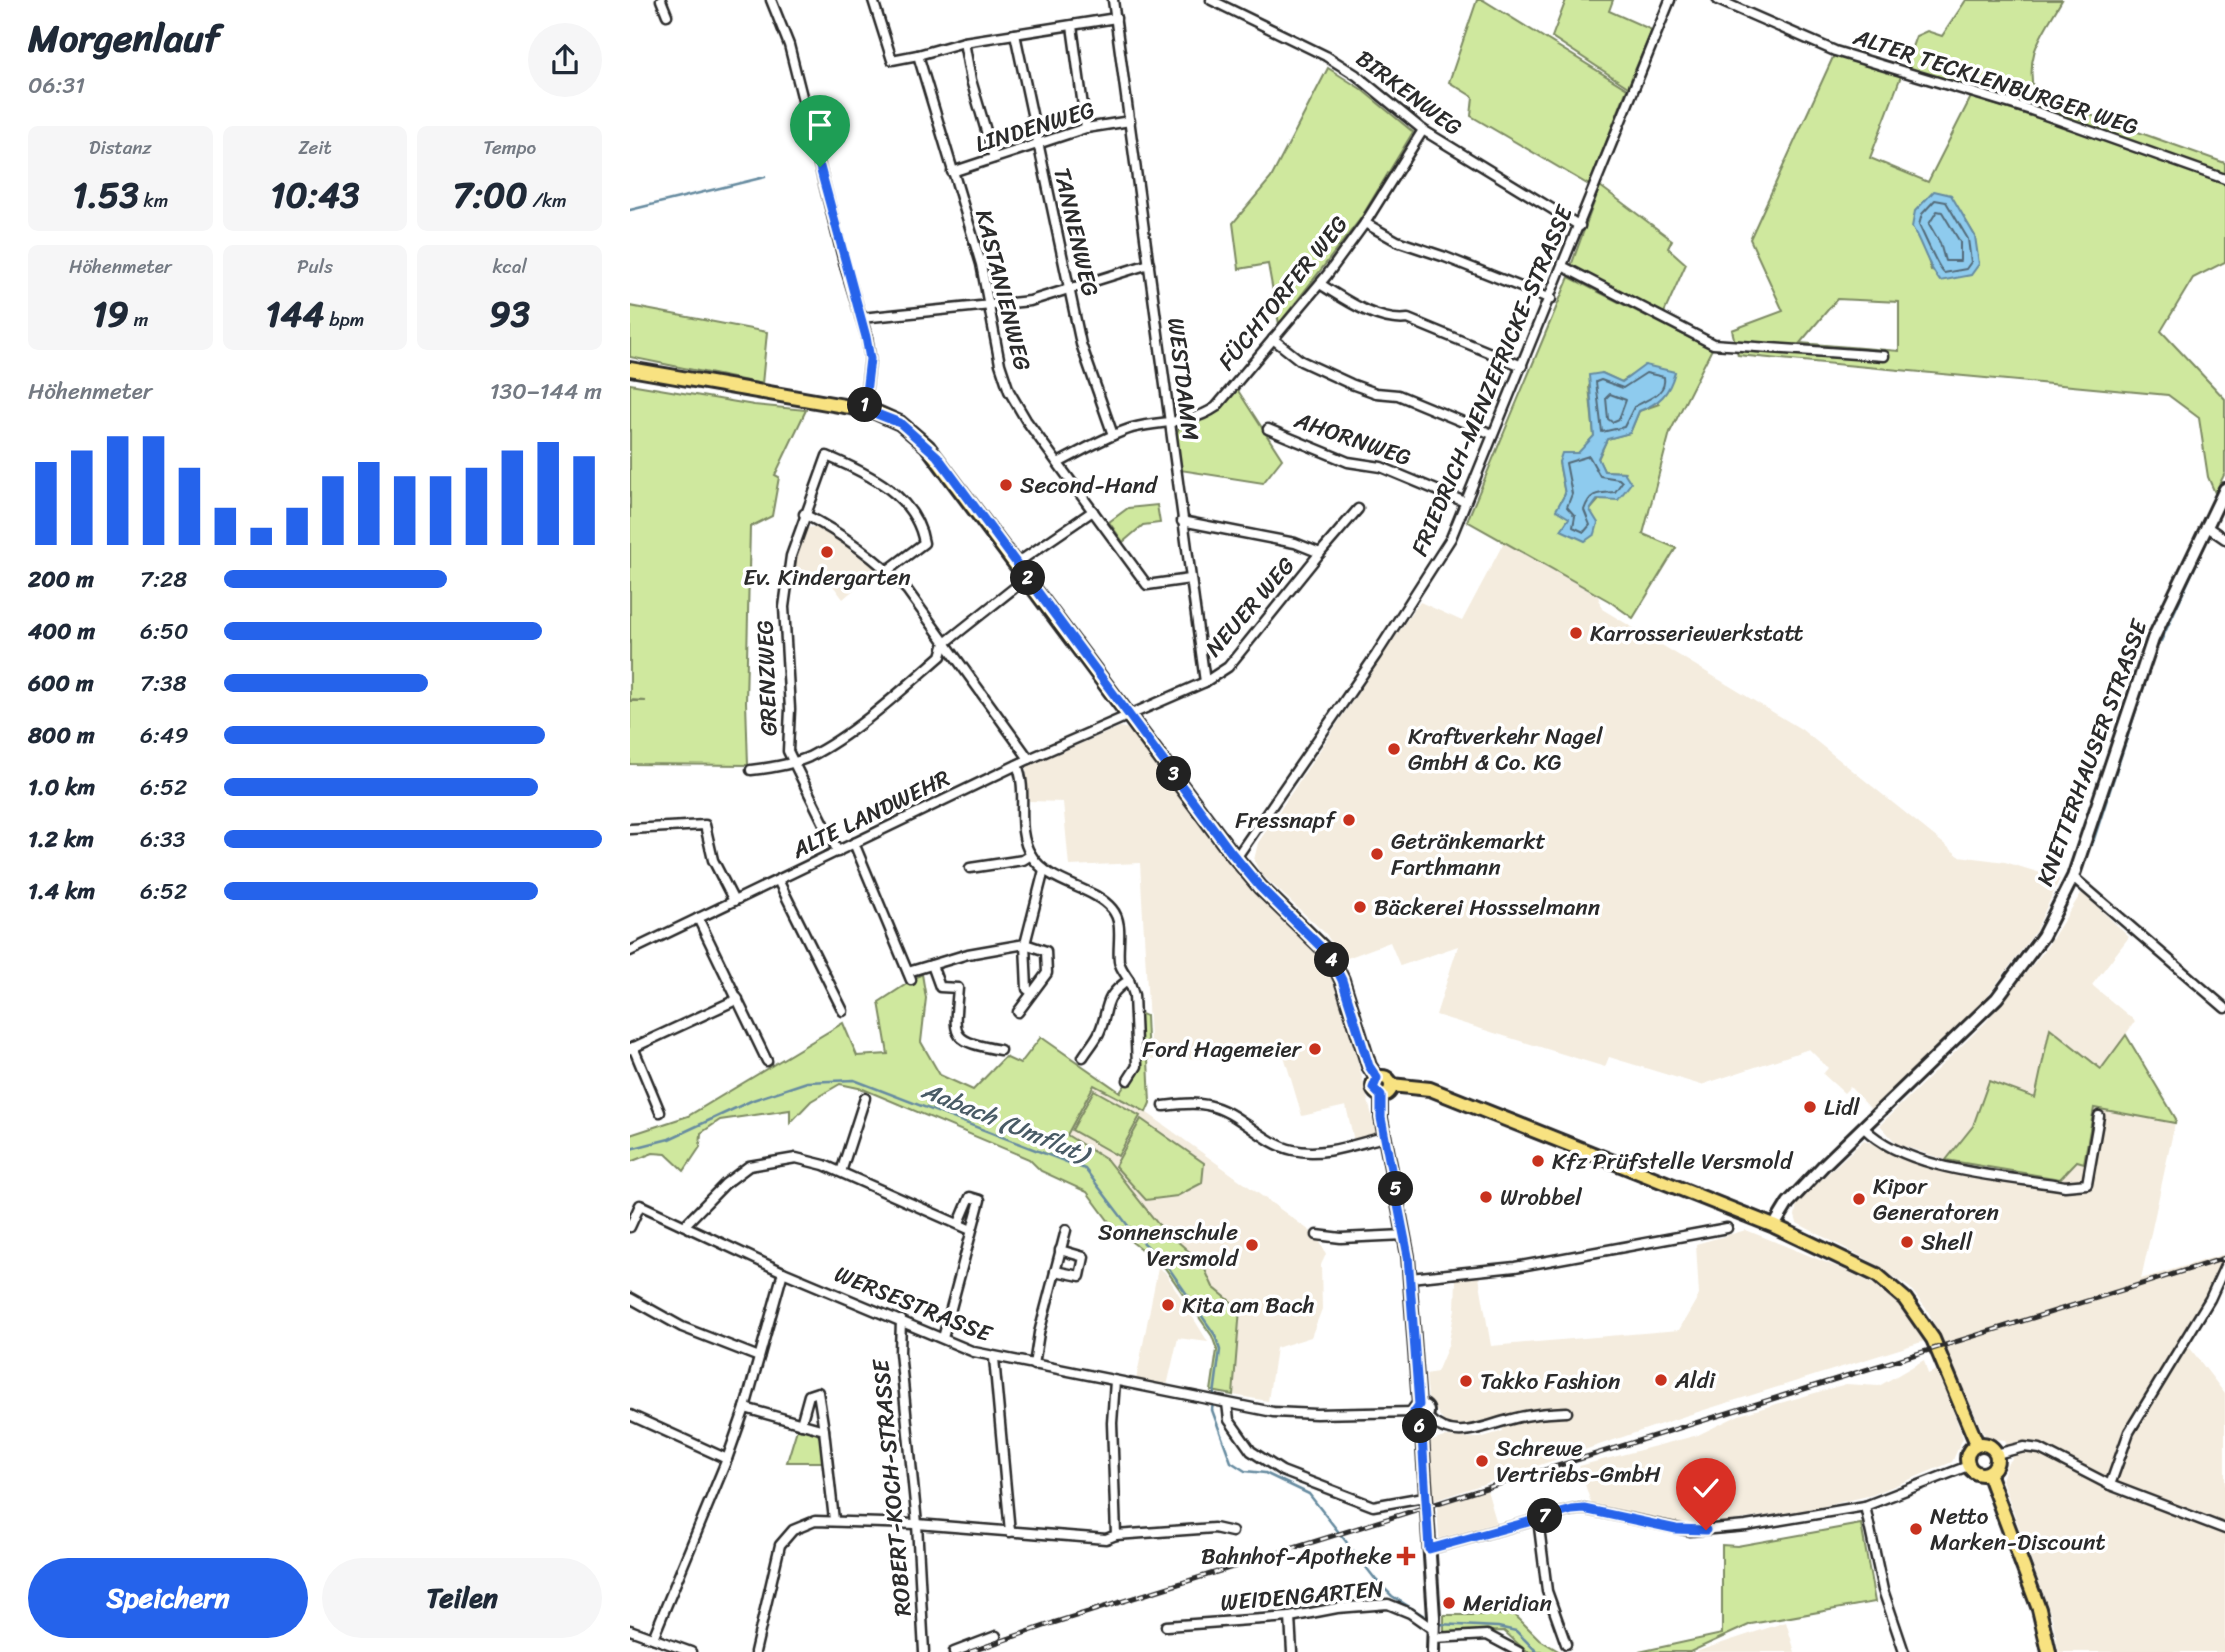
<!DOCTYPE html>
<html lang="de">
<head>
<meta charset="utf-8">
<style>
	body { margin:0; font-family:Sriracha,sans-serif; background:#f6f6f7; color:#1f2937; height:100vh; display:flex; flex-direction:column; font-size:26px; white-space:nowrap }
	* { box-sizing:border-box; margin:0 }
	p { font-size:23px; color:#747a83 }
	.icon { flex:none; width:38px; height:38px; fill:none; stroke:currentColor; stroke-width:2; stroke-linecap:round; stroke-linejoin:round }
	.map { position:relative; flex:1; overflow:hidden }
	.details { display:flex; flex-direction:column; background:#fff; width:630px }
	.details>* { flex:none }
	.pin { position:absolute; display:grid; place-items:center; width:60px; height:60px; color:#fff; margin:-72px -30px; border-radius:50% 50% 50% 0; rotate:-45deg; box-shadow:0 0 7px #0007 }
	.pin .icon { rotate:45deg }
	.km { position:absolute; width:35px; height:35px; margin:-18px; border-radius:50%; background:#222; color:#fff; font-size:19px; line-height:35px; text-align:center }
	.round { display:grid; place-items:center; flex:none; width:74px; height:74px; border-radius:37px; background:#f6f6f7 }
	.overview { display:flex; align-items:center; justify-content:space-between; height:119px; padding:0 28px }
	h1 { font-size:38px; font-weight:700; line-height:52px }
	.stats { display:grid; grid-template-columns:repeat(3,1fr); gap:10px; height:119px; padding:7px 28px }
	.stats div { display:grid; align-content:center; border-radius:10px; background:#f6f6f7; text-align:center }
	.stats b { font-size:35px; font-weight:700 }
	.stats small { font-size:19px; font-weight:400 }
	.stats p { font-size:19px }
	.chart { height:196px; padding:14px 28px }
	.chart p { display:flex; justify-content:space-between }
	.chart svg { width:100%; height:126px; margin-top:7px; stroke:#2563eb; stroke-width:6 }
	.primary-button { display:flex; gap:14px; margin-top:auto; padding:14px 28px }
	.primary-button a { flex:1; height:80px; border-radius:42px; background:#2563eb; color:#fff; font-size:28px; font-weight:700; line-height:80px; text-align:center }
	.primary-button a+a { background:#f6f6f7; color:#1f2937 }
	ul { padding:0 28px; list-style:none; font-size:23px }
	li { display:grid; grid-template-columns:112px 84px 1fr; align-items:center; height:52px }
	li i { height:18px; border-radius:9px; background:#2563eb }
	main { display:flex; flex:1; min-height:0 }
	.map>svg:first-child { display:block }
</style>
</head>
<body>
<main>
<section class="details">
<div class="overview"><div><h1>Morgenlauf</h1><p>06:31</p></div><a class="round"><svg class="icon" aria-label="share" viewBox="0 0 24 24"><path d="M12 15V3M7 8l5-5 5 5M5 13v7h14v-7"/></svg></a></div>
<div class="stats">
<div><p>Distanz</p><b>1.53<small> km</small></b></div>
<div><p>Zeit</p><b>10:43</b></div>
<div><p>Tempo</p><b>7:00<small> /km</small></b></div>
</div>
<div class="stats">
<div><p>Höhenmeter</p><b>19<small> m</small></b></div>
<div><p>Puls</p><b>144<small> bpm</small></b></div>
<div><p>kcal</p><b>93</b></div>
</div>
<div class="chart"><p><span>Höhenmeter</span>130–144 m</p>
<svg viewBox="0 0 160 44" preserveAspectRatio="none"><path d="M5 44V15M15 44V11M25 44V6M35 44V6M45 44V17M55 44V31M65 44V38M75 44V31M85 44V20M95 44V15M105 44V20M115 44V20M125 44V17M135 44V11M145 44V8M155 44V13"/></svg>
</div>
<ul>
<li><b>200 m</b>7:28<i style="width:59%"></i></li>
<li><b>400 m</b>6:50<i style="width:84%"></i></li>
<li><b>600 m</b>7:38<i style="width:54%"></i></li>
<li><b>800 m</b>6:49<i style="width:85%"></i></li>
<li><b>1.0 km</b>6:52<i style="width:83%"></i></li>
<li><b>1.2 km</b>6:33<i style="width:100%"></i></li>
<li><b>1.4 km</b>6:52<i style="width:83%"></i></li>
</ul>
<div class="primary-button"><a>Speichern</a><a>Teilen</a></div>
</section>
<div class="map">
<svg width="1595" height="1652" viewBox="0 0 1595 1652">
	<rect width="100%" height="100%" fill="#fff"/>
	<filter id="ink" filterUnits="userSpaceOnUse"><feTurbulence type="fractalNoise" baseFrequency=".0143" numOctaves="2"/><feDisplacementMap in="SourceGraphic" scale="14" xChannelSelector="R" yChannelSelector="G"/><feConvolveMatrix kernelMatrix="1 2 1 2 8 2 1 2 1" color-interpolation-filters="sRGB"/></filter>
	<g filter="url(#ink)">
		<g fill="#f4ecde">
			<polygon points="188,526 210,538 248,569 213,599 195,575 186,581 164,565 170,535 178,528"/>
			<polygon points="874,542 968,596 972,609 1171,729 1329,856 1375,862 1430,879 1405,932 1356,998 1241,1109 1220,1087 1214,1093 1193,1074 1198,1068 1179,1049 1071,1085 979,1057 975,1067 806,1015 828,946 770,966 760,942 712,960 696,934 630,873 624,860 628,843 776,621 790,602 832,621"/>
			<polygon points="490,727 503,730 598,859 688,951 707,982 747,1135 724,1141 716,1106 672,1116 652,1049 593,1058 521,1059 510,863 439,866 433,802 399,801 396,767"/>
			<polygon points="1452,892 1499,937 1462,985 1505,1021 1472,1069 1405,1098 1359,1081 1343,1126 1316,1160 1267,1144 1250,1125 1356,1022 1415,950"/>
			<polygon points="464,1085 516,1112 687,1236 696,1254 691,1265 692,1309 681,1337 646,1348 638,1401 603,1395 610,1309 583,1287 572,1263 528,1223 502,1192 437,1135"/>
			<polygon points="1464,1108 1545,1123 1511,1279 1595,1254 1575,1301 1553,1339 1595,1394 1595,1652 1429,1652 1422,1618 1372,1480 1377,1464 1382,1459 1375,1440 1363,1439 1354,1434 1298,1311 1280,1288 1244,1263 1167,1223 1165,1216 1167,1202 1234,1140 1300,1167 1317,1171 1390,1182 1392,1172 1430,1179"/>
			<polygon points="1116,1230 1217,1271 1249,1287 1271,1306 1295,1341 1055,1416 803,1501 797,1447 799,1442 814,1437 850,1438 873,1431 869,1417 829,1426 814,1422 798,1398 796,1374 807,1372 818,1346 825,1309 826,1279 849,1277 861,1346 1049,1330 1069,1295 1066,1244"/>
			<polygon points="528,1268 535,1272 578,1342 548,1338 537,1386 506,1380"/>
			<polygon points="1294,1360 1298,1374 1308,1369 1333,1438 1322,1462 1242,1495 1182,1509 1075,1525 1033,1522 962,1506 949,1466 1068,1435 1109,1415 1216,1384 1249,1386"/>
			<polygon points="857,1490 867,1524 813,1541 809,1538 807,1506"/>
			<polygon points="1156,1622 1165,1652 1066,1652 1074,1649"/>
		</g>
		<g fill="#cfe89e" stroke="#7d8a64" stroke-width="2" fill-rule="evenodd">
			<polygon points="847,0 853,0 997,89 959,185 841,116 843,97 819,82"/>
			<polygon points="936,0 983,0 979,11 1022,30 998,87 922,37"/>
			<path d="M1336,0H1432C1411,37 1395,52 1404,95L1595,163V262L1563,278L1531,331L1595,399V473L1585,493L1578,477L1569,418L1538,395L1108,355L1102,330L1153,311L1120,239L1204,55L1271,76L1240,158L1298,182L1341,97L1430,125L1274,69L1286,36L1297,31L1312,36ZM1320,195L1345,236L1301,270L1295,249ZM1207,299L1269,302V351L1170,343Z"/>
			<polygon points="698,68 731,89 783,132 731,218 649,324 638,264 609,269 603,223 641,178"/>
			<polygon points="970,186 1042,240 1038,248 1056,264 1034,313 941,266"/>
			<path d="M939,277L1082,349L1040,432L1013,534L1046,548L1003,618L979,601L837,521ZM972,373L991,382L1002,375L1029,404L1009,411L1000,433L977,439L968,459L974,471L994,472L960,510H927L935,494L929,462L948,454L964,436L959,386Z"/>
			<polygon points="0,306 137,332 132,384 0,357"/>
			<polygon points="0,384 124,405 176,410 145,475 149,477 142,516 120,527 116,702 118,765 0,764 0,701 16,701 0,700"/>
			<path d="M605,386L652,459L633,483L550,470L546,434L550,426C574,419 593,410 605,386Z"/>
			<polygon points="527,505 530,523 513,525 493,542 479,522 498,508"/>
			<polygon points="292,974 296,998 291,1042 310,1075 343,1090 375,1057 390,1064 411,1037 490,1092 509,1066 507,1012 516,1016 520,1103 516,1112 464,1085 437,1135 477,1160 528,1224 572,1263 583,1287 610,1309 603,1395 581,1391 587,1350 582,1336 535,1268 483,1227 457,1192 411,1171 399,1159 233,1089 210,1084 181,1101 160,1123 160,1110 90,1120 71,1133 70,1147 54,1171 36,1154 23,1153 0,1162 0,1135 58,1116 213,1023 227,1056 258,1054 249,1002"/>
			<polygon points="1420,1028 1471,1069 1496,1035 1546,1119 1545,1123 1464,1108 1454,1163 1447,1161 1430,1179 1316,1160 1343,1126 1359,1081 1405,1098"/>
			<polygon points="464,1090 510,1116 488,1156 442,1130"/>
			<polygon points="511,1119 574,1163 572,1183 547,1196 516,1200 485,1166"/>
			<path d="M168,1426C194,1433 191,1436 194,1462H157Z"/>
			<polygon points="1231,1524 1245,1602 1121,1624 1060,1652 1009,1652 1092,1634 1092,1545 1107,1546"/>
			<polygon points="814,1615 885,1615 910,1640 930,1652 897,1652 874,1631 814,1633"/>
		</g>
		<g fill="#8ecbee" stroke="#668ba0" stroke-width="2">
			<path d="M1304,191L1321,195L1345,236L1349,264L1341,275L1310,281C1297,265 1293,245 1282,227L1285,211Z"/>
			<path d="M1015,365L1045,372C1039,394 1030,403 1009,411L1000,433L977,439L968,458L974,471L994,472L1001,483L988,500L968,499L960,510L968,523L965,534L955,541L931,530L939,518L926,510L935,494L929,462L932,453H948L964,436L959,375L972,373L992,382Z"/>
		</g>
		<g fill="none" stroke-linecap="round" stroke-linejoin="round">
			<g stroke="#536b79" stroke-width="2">
				<path d="M1305,200L1316,202L1338,239L1341,262L1336,269L1314,273C1308,268 1294,235 1289,225L1292,214Z"/>
				<polygon points="1307,211 1312,212 1330,242 1330,261 1315,261 1310,243 1299,224"/>
				<path d="M1016,373L1034,377C1037,395 1016,399 1004,407L994,427L972,432L966,382L971,380L993,388Z"/>
				<polygon points="980,394 996,400 989,419 982,422 978,419 976,398"/>
				<path d="M959,456L970,476L989,479L992,482L985,492C968,493 960,492 954,510L960,525L954,532L943,527L945,516L937,507L942,494L936,463Z"/>
			</g>
			<g stroke="#668ba0" stroke-width="2.5">
				<polyline points="0,210 135,177"/>
				<polyline points="1531,641 1576,543"/>
				<polyline points="1462,845 1516,680"/>
				<polyline points="0,1149 39,1139 123,1100 177,1082 224,1080 455,1169 502,1231 538,1267 585,1335 590,1350 582,1410 601,1462 615,1471 635,1473 679,1494 746,1580 762,1596 799,1619"/>
				<polyline points="808,1624 868,1627 886,1631 907,1652"/>
			</g>
			<g stroke="#2b2b2b" stroke-width="13">
				<g id="minor">
					<polyline points="31,0 37,15"/>
					<polyline points="141,0 159,45 215,266 237,337 240,359 234,409"/>
					<polyline points="243,0 262,60 288,55 351,264 370,364 379,391 396,420 517,585 560,579"/>
					<polyline points="581,0 696,56 726,75 793,130 950,226"/>
					<polyline points="1088,0 1205,51 1401,110 1595,179"/>
					<polyline points="442,26 456,128"/>
					<polyline points="385,34 451,344 483,435"/>
					<polyline points="334,42 341,80 364,158"/>
					<polyline points="288,55 334,42 486,18"/>
					<polyline points="322,172 456,128 500,121"/>
					<polyline points="735,223 767,241 815,257 921,299"/>
					<polyline points="934,267 1083,344 1254,356"/>
					<path d="M690,284C714,299 748,323 778,319L892,366"/>
					<polyline points="231,318 400,301 519,264"/>
					<polyline points="643,339 671,361 721,384 746,393 768,395 862,434"/>
					<polyline points="638,429 718,462 751,467 835,502"/>
					<path d="M428,463C452,451 476,436 502,428C532,420 560,425 586,407L697,275L735,223L793,130"/>
					<path d="M174,514C213,534 246,558 277,590L399,759"/>
					<polyline points="552,521 665,543 690,553 598,667 575,682"/>
					<polyline points="1576,526 1595,539"/>
					<polyline points="690,553 728,509"/>
					<polyline points="387,563 463,511"/>
					<path d="M387,765C399,793 384,828 401,855C419,885 462,885 482,909C494,923 487,944 489,961C490,968 496,975 499,980C471,998 480,1009 469,1033C465,1041 458,1049 453,1057"/>
					<path d="M121,770C140,768 161,765 179,757C224,735 273,689 311,656L315,643L398,577"/>
					<polyline points="0,829 75,825 83,860 104,901"/>
					<polyline points="224,843 281,980"/>
					<path d="M208,852L158,751L160,709L154,607L161,556L197,456C237,473 286,495 294,543L258,570"/>
					<polyline points="606,858 746,655 821,538 1040,0"/>
					<polyline points="340,868 393,860 401,855"/>
					<polyline points="1443,877 1595,1008"/>
					<polyline points="148,880 213,1011"/>
					<polyline points="68,918 137,1061"/>
					<polyline points="0,951 399,759 575,682 483,0"/>
					<path d="M302,965L310,987L328,988C324,1038 319,1040 370,1050"/>
					<polyline points="278,972 338,954 395,944 414,870"/>
					<polyline points="388,1012 417,973 416,951 395,944 397,989 402,993"/>
					<polyline points="3,1047 30,1112"/>
					<polyline points="0,1049 108,999"/>
					<polyline points="498,1080 507,1066 504,995 499,980"/>
					<path d="M534,1106C548,1104 563,1102 577,1105C609,1111 631,1143 663,1150C693,1157 725,1144 754,1137"/>
					<path d="M1234,1128C1278,1172 1376,1176 1435,1186L1457,1184L1469,1116"/>
					<polyline points="211,1172 235,1098"/>
					<polyline points="55,1225 95,1184 119,1166 166,1158 194,1165 341,1230"/>
					<polyline points="0,1227 10,1205 153,1272 344,1352 643,1412 686,1414 784,1412"/>
					<polyline points="687,1235 711,1238 775,1235"/>
					<polyline points="425,1271 450,1276 454,1257 430,1250"/>
					<polyline points="780,1278 885,1267 1097,1228"/>
					<polyline points="0,1298 52,1327 129,1357"/>
					<polyline points="271,1320 270,1352 287,1524 294,1652"/>
					<polyline points="313,1338 350,1200 340,1197 329,1223"/>
					<polyline points="364,1358 380,1532"/>
					<polyline points="404,1365 409,1333 436,1230"/>
					<polyline points="597,1403 599,1420 621,1451 652,1471 743,1506 794,1497"/>
					<polyline points="115,1408 194,1430 204,1520"/>
					<polyline points="0,1415 97,1459"/>
					<path d="M797,1417C822,1442 849,1428 878,1420C898,1414 917,1413 937,1412"/>
					<polyline points="171,1424 179,1395 188,1392 194,1430"/>
					<polyline points="1366,1454 1394,1447 1410,1449 1480,1485 1595,1529"/>
					<polyline points="1480,1485 1499,1432 1580,1299 1595,1266"/>
					<polyline points="1235,1506 1253,1590 1274,1652"/>
					<polyline points="908,1519 917,1591 936,1644"/>
					<polyline points="486,1535 584,1528 602,1532"/>
					<polyline points="799,1549 942,1510 954,1509 1060,1531 1116,1526 1235,1506 1338,1466"/>
					<polyline points="660,1617 662,1652"/>
					<polyline points="536,1626 660,1617 707,1608 758,1604 780,1613 804,1630"/>
					<polyline points="0,1630 61,1652"/>
					<polyline points="23,1638 97,1459 115,1408 153,1272"/>
					<polyline points="804,1638 857,1635 889,1652"/>
					<polyline points="125,1652 150,1545 163,1530 185,1521 287,1524 476,1539 486,1535 482,1423 485,1381"/>
					<polyline points="324,1652 366,1636"/>
				</g>
			</g>
			<g stroke="#2b2b2b" stroke-width="16">
				<g id="tertiary">
					<polyline points="751,1096 751,1118 778,1256 789,1405"/>
					<polyline points="1144,1226 1158,1203 1194,1165 1367,998 1413,936 1443,877 1523,639 1595,489"/>
					<circle cx="791" cy="1412" r="7"/>
					<polyline points="791,1419 804,1617 803,1652"/>
				</g>
			</g>
			<g stroke="#2b2b2b" stroke-width="18">
				<g id="primary">
					<polyline points="0,369 243,411 270,423 297,446 600,851 630,887 700,955 712,980 739,1066 747,1078"/>
					<circle cx="752" cy="1086" r="9"/>
					<polyline points="761,1085 800,1089 1144,1226 1247,1275 1275,1299 1303,1339 1347,1444"/>
					<circle cx="1352" cy="1459" r="15"/>
					<polyline points="1358,1473 1409,1609 1419,1652"/>
				</g>
			</g>
			<use href="#minor" stroke="#fff" stroke-width="8"/>
			<use href="#tertiary" stroke="#fff" stroke-width="10"/>
			<use href="#primary" stroke="#f8e281" stroke-width="12"/>
			<g stroke="#2b2b2b" stroke-width="5">
				<polyline id="rail" points="340,1652 423,1623 1595,1258"/>
			</g>
			<use href="#rail" stroke="#fff" stroke-width="2.5" stroke-dasharray="8" stroke-linecap="butt"/>
		</g>
	</g>
	<g fill="none" stroke-linecap="round" stroke-linejoin="round" filter="url(#ink)">
		<g stroke="#fff" stroke-width="14">
			<polyline id="route" points="190,167 236,337 240,359 234,409 270,423 307,456 600,851 630,887 700,956 712,980 739,1066 747,1078 743,1088 751,1096 751,1118 778,1256 789,1405 784,1412 791,1419 799,1549 942,1510 954,1509 1046,1529 1076,1530"/>
		</g>
		<use href="#route" stroke="#2563eb" stroke-width="9"/>
	</g>
	<g fill="#c8321e" stroke="#fff" stroke-width="2.5">
		<circle cx="376" cy="485" r="7"/>
		<circle cx="197" cy="552" r="7"/>
		<circle cx="946" cy="633" r="7"/>
		<circle cx="764" cy="749" r="7"/>
		<circle cx="719" cy="820" r="7"/>
		<circle cx="747" cy="854" r="7"/>
		<circle cx="730" cy="907" r="7"/>
		<circle cx="685" cy="1049" r="7"/>
		<circle cx="1180" cy="1107" r="7"/>
		<circle cx="908" cy="1161" r="7"/>
		<circle cx="856" cy="1197" r="7"/>
		<circle cx="1229" cy="1199" r="7"/>
		<circle cx="1277" cy="1242" r="7"/>
		<circle cx="622" cy="1245" r="7"/>
		<circle cx="538" cy="1305" r="7"/>
		<circle cx="1031" cy="1380" r="7"/>
		<circle cx="836" cy="1381" r="7"/>
		<circle cx="852" cy="1461" r="7"/>
		<circle cx="1286" cy="1529" r="7"/>
		<path d="M772.5 1545.5h7v7h7v7h-7v7h-7v-7h-7v-7h7z"/>
		<circle cx="819" cy="1603" r="7"/>
	</g>
	<g text-anchor="middle" dominant-baseline="central" stroke-width="7" stroke-linejoin="round" paint-order="stroke">
		<g font-size="23" fill="#2b2b2b" stroke="#fff">
			<text transform="translate(1366 82) rotate(18)">ALTER TECKLENBURGER WEG</text>
			<text transform="translate(779 93) rotate(37)">BIRKENWEG</text>
			<text transform="translate(405 127) rotate(-17)">LINDENWEG</text>
			<text transform="translate(446 232) rotate(77)">TANNENWEG</text>
			<text transform="translate(373 290) rotate(76)">KASTANIENWEG</text>
			<text transform="translate(653 293) rotate(-51)">FÜCHTORFER WEG</text>
			<text transform="translate(553 379) rotate(83)">WESTDAMM</text>
			<text transform="translate(862 381) rotate(-67)">FRIEDRICH-MENZEFRICKE-STRASSE</text>
			<text transform="translate(723 439) rotate(19)">AHORNWEG</text>
			<text transform="translate(620 607) rotate(-49)">NEUER WEG</text>
			<text transform="translate(137 678) rotate(-92)">GRENZWEG</text>
			<text transform="translate(1462 753) rotate(-70)">KNETTERHAUSER STRASSE</text>
			<text transform="translate(241 814) rotate(-26)">ALTE LANDWEHR</text>
			<text transform="translate(283 1304) rotate(22)">WERSESTRASSE</text>
			<text transform="translate(262 1488) rotate(-95)">ROBERT-KOCH-STRASSE</text>
			<text transform="translate(672 1596) rotate(-5)">WEIDENGARTEN</text>
		</g>
		<g font-size="23" fill="#2b2b2b" stroke="#fff" text-anchor="start">
			<text x="390" y="485">Second-Hand</text>
			<text x="197" y="577" text-anchor="middle">Ev. Kindergarten</text>
			<text x="960" y="633">Karrosseriewerkstatt</text>
			<text x="778" y="736">Kraftverkehr Nagel<tspan x="778" dy="26">GmbH &amp; Co. KG</tspan></text>
			<text x="705" y="820" text-anchor="end">Fressnapf</text>
			<text x="761" y="841">Getränkemarkt<tspan x="761" dy="26">Farthmann</tspan></text>
			<text x="744" y="907">Bäckerei Hossselmann</text>
			<text x="671" y="1049" text-anchor="end">Ford Hagemeier</text>
			<text x="1194" y="1107">Lidl</text>
			<text x="922" y="1161">Kfz Prüfstelle Versmold</text>
			<text x="1243" y="1186">Kipor<tspan x="1243" dy="26">Generatoren</tspan></text>
			<text x="870" y="1197">Wrobbel</text>
			<text x="608" y="1232" text-anchor="end">Sonnenschule<tspan x="608" dy="26">Versmold</tspan></text>
			<text x="1291" y="1242">Shell</text>
			<text x="552" y="1305">Kita am Bach</text>
			<text x="1045" y="1380">Aldi</text>
			<text x="850" y="1381">Takko Fashion</text>
			<text x="866" y="1448">Schrewe<tspan x="866" dy="26">Vertriebs-GmbH</tspan></text>
			<text x="1300" y="1516">Netto<tspan x="1300" dy="26">Marken-Discount</tspan></text>
			<text x="762" y="1556" text-anchor="end">Bahnhof-Apotheke</text>
			<text x="833" y="1603">Meridian</text>
		</g>
		<g font-size="24" font-style="italic" fill="#495b66" stroke="#fff">
			<text transform="translate(375 1122) rotate(22)">Aabach (Umflut)</text>
		</g>
	</g>
</svg>
<div class="pin" style="left:190px;top:167px;background:#1e9e55"><svg class="icon" aria-label="arrive" viewBox="0 0 24 24"><path d="M6 21V4h12l-3 4 3 4H6"/></svg></div>
<div class="pin" style="left:1076px;top:1530px;background:#d93025"><svg class="icon" aria-label="check" viewBox="0 0 24 24"><path d="M5 12l5 5 9-10"/></svg></div>
<b class="km" style="left:235px;top:405px">1</b>
<b class="km" style="left:398px;top:578px">2</b>
<b class="km" style="left:544px;top:774px">3</b>
<b class="km" style="left:702px;top:960px">4</b>
<b class="km" style="left:766px;top:1189px">5</b>
<b class="km" style="left:790px;top:1426px">6</b>
<b class="km" style="left:915px;top:1516px">7</b>
</div>
</main>
</body>
</html>
